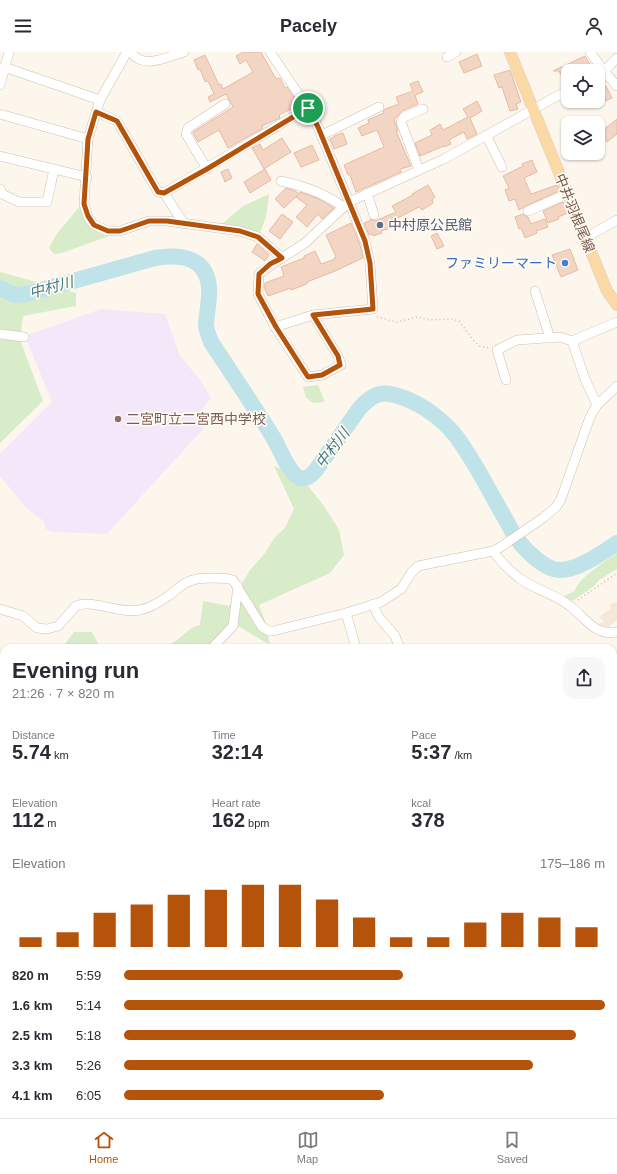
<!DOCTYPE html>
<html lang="en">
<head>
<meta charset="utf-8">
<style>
	body { margin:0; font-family:Helvetica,"Noto Sans JP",sans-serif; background:#f7f7f7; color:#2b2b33; height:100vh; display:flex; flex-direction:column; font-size:15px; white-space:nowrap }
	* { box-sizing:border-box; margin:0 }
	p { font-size:13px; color:#7c7c81 }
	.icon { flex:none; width:22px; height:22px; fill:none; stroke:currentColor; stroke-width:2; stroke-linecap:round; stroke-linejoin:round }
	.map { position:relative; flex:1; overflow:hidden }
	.panel { position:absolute; left:0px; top:592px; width:617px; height:474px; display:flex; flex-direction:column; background:#fff; border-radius:12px 12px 0 0; box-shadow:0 1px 3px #0004 }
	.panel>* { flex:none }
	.controls { position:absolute; left:561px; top:12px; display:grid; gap:8px }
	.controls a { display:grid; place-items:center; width:44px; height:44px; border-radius:8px; background:#fff; box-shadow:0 1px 3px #0004; font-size:20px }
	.pin { position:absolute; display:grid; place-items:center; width:34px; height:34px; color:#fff; margin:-17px; border:2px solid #fff; border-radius:50%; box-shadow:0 1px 4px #0007 }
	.round { display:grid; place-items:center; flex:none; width:42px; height:42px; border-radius:12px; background:#f7f7f7 }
	.headline { display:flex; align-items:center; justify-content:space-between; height:68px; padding:0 12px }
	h1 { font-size:22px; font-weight:600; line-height:30px }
	.stats { display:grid; grid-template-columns:repeat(3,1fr); gap:6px; height:68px; padding:4px 12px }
	.stats div { display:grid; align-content:center }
	.stats b { font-size:20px; font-weight:600 }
	.stats small { font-size:11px; font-weight:400 }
	.stats p { font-size:11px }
	.chart { height:112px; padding:8px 12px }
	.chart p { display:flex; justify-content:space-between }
	.chart svg { width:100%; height:72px; margin-top:4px; stroke:#b45309; stroke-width:6 }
	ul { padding:0 12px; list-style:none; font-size:13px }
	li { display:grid; grid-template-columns:64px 48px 1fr; align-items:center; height:30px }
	li i { height:10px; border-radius:5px; background:#b45309 }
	header { display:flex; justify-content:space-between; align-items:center; height:52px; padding:0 12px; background:#fff; font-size:18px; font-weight:600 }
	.tab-bar { display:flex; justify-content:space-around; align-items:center; height:56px; border-top:1px solid #e1e1e2; background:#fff; font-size:11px; color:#7c7c81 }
	.tab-bar a { display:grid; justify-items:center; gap:2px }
	.tab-bar .on { color:#b45309 }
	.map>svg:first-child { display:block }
</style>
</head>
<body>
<header><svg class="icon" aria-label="menu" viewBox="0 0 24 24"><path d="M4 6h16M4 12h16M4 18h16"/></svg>Pacely<svg class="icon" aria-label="person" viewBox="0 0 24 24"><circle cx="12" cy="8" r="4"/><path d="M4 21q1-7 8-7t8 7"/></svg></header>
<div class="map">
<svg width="617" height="1066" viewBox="0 0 617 1066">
	<rect width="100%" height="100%" fill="#fdf6ec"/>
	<polygon fill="#f5e8da" points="617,550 617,568 609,575 603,577 599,572 604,570 599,565 611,556 609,553"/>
	<polygon fill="#f3e8fa" points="101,257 165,262 180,304 201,329 211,346 197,363 205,371 204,376 107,482 52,480 45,476 44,469 27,457 0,424 0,402 52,350 25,284"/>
	<g fill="#d8ecc9">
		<polygon points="269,142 266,165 259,183 222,172 243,154"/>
		<path d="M80,154C85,172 91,179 109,184L62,201L54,202L49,196L56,183Z"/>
		<polygon points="0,220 76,241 76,254 23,264 20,288 43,349 0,391"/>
		<polygon points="318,333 325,350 313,351 306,346 303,335"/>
		<path d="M274,414L288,420L308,434L324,454L339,478L344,503L330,521L259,553L265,569L270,593L238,574L207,596H152C158,593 165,595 171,592C181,587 188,575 200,573L203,549L229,554L250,518L265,501L275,485L285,476L294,457Z"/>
		<path d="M617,501V517L599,528L594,534L574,548L566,549L562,545L575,539C577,527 607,508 617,501Z"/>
		<polygon points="74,580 92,580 99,593 104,596 62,596"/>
		<polygon points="0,703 4,708 4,1004 0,1003"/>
		<polygon points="613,926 617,927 617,1066 501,1066 499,1062 613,1062"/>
		<polygon points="184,1062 249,1062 251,1065 250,1066 187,1066"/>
	</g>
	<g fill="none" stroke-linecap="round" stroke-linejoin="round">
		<path stroke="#bfe3e8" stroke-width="16" d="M0,236L15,243L27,242L155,206C179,202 206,204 209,235C210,247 207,259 206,272C206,278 209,284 211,290C232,322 254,354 274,387C280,397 288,419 298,425C305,429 312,423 316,418L359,357C374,340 383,338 404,346C423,353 442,367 455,383C473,406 487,435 502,461C507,469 511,479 517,487C526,499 545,518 560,518C578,518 602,501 617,491"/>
	</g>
	<g fill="#f3d5c3" stroke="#e6bba3">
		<polygon points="244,0 261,0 276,27 280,26 285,36 287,35 299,53 279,63 280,66 262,74 263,76 228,96 219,78 198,90 193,81 193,80 233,55 226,42 210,50 208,45 214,42 208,29 205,30 200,17 198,18 194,8 205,3 219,33 221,32 223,37 253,20 246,8 240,12 236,4"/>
		<polygon points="477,2 482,14 464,21 459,10"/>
		<polygon points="585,4 592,16 585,19 568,19 568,32 566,32 559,19 553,19"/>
		<polygon points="510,18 521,50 516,52 518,57 510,59 502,35 499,36 494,23"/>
		<polygon points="418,29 423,40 415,43 418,52 402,59 396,66 394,67 398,79 396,79 411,114 400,117 401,120 356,140 350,123 348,123 344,113 384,95 377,78 362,84 358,76 369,71 368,68 384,61 383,59 385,57 399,52 396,45 413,39 410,32"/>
		<polygon points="606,34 612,46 598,52 598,37"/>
		<polygon points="477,49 482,59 470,66 477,82 467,87 464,80 449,88 451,92 444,95 444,94 420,104 415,91 432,83 430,78 440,72 443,78 468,65 463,57"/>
		<polygon points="617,67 617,82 607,90 600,81"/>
		<polygon points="343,81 347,92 334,97 330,87 334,85 334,84"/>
		<polygon points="282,86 291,100 264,117 252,96 260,92 263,98"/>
		<polygon points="312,93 319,108 301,115 294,101"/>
		<polygon points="532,108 537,120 524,126 531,142 557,133 559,139 526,154 519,158 515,147 509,149 505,138 509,136 503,124 523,114 522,112"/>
		<polygon points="228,117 232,126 225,130 221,120"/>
		<polygon points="265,117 271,128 250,141 244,130"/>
		<polygon points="428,133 435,145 432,148 433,151 422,158 419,155 392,169 394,175 381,179 382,181 373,184 373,182 369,183 364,171 370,169 370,167 375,169 396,160 392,154 413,143 412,142"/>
		<polygon points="286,136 295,139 299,142 284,156 275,147"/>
		<polygon points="300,140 319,147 334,156 322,167 318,162 307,175 296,165 307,153 296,145"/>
		<polygon points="563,150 568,161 558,165 559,167 548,171 543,159"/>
		<polygon points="282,162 293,170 280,187 269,179"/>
		<polygon points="523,162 528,165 531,172 545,167 548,175 536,179 537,181 525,186 521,176 519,177 515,165"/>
		<polygon points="351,171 360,193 363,206 335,219 307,230 307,232 291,238 291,236 268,244 264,235 265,231 284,224 281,215 304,206 304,204 315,199 321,212 335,207 334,206 336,205 326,183"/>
		<polygon points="437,181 444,194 437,197 431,184"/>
		<polygon points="257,192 269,203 265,209 252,200"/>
		<polygon points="570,197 578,218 561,225 552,203"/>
	</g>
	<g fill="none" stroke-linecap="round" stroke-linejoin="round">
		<g stroke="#d1beb0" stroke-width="10">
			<g id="minor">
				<polyline points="127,0 100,48 88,87 84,152 88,165 94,173 108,179 120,179 149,169 167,169 240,179 258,185 282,206"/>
				<path d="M131,0C142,18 168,5 184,0"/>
				<polyline points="270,0 308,56 318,75 365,189 370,211 373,257 313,263 275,275"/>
				<polyline points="590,0 604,19 617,34"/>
				<polyline points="447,5 456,0"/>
				<polyline points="4,15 100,48"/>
				<polyline points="599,21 604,19 617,6"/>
				<polyline points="0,33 9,0"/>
				<polyline points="96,60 117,69 158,140 164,141"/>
				<polyline points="0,62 88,87"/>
				<polyline points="322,83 379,55"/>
				<polyline points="486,83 502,115"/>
				<polyline points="0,104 87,125"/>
				<polyline points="207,117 186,82 188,76 225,52"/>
				<polyline points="419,118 401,70 404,65 423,57"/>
				<path d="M281,129C304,134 325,141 343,155"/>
				<polyline points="0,137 2,142 19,150 47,150 54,117"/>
				<polyline points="367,141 374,163"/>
				<polyline points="528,159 567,142"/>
				<polyline points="184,172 164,141 308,56"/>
				<polyline points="585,186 617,168"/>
				<polyline points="535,239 550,286"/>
				<polyline points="313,263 338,304 341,313 322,323 308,325 275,275 258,242 259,222 271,213 305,191 349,150 444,107 568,38"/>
				<polyline points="0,282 24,285"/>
				<polyline points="572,289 585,327 597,353"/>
				<polyline points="506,328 497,298 517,288 560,285 572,289 617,270"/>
				<path d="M493,499C500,509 509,518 519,526C534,537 555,542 570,554C585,565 595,585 617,580"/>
				<polyline points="373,552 378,564 395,584 400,596"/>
				<path d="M0,557L23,564L37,576L47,577L58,574L76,554C92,547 120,562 140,558C150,556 160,550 168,544C176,539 183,530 193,528C199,526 206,526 212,526C219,526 226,526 233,528L262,575L269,579H273L346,561L381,550L401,537L412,520L418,514L493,499L499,496L543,466L556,455L561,447L590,365L597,353L617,334"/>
				<polyline points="346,561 356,596"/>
				<polyline points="212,596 233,574 238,534"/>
				<polyline points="0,608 4,625"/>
				<polyline points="0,656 4,647"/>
				<polyline points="613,763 617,758"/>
				<polyline points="613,790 617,790"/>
				<polyline points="0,881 4,882"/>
				<polyline points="178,1062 179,1066"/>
				<polyline points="319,1062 320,1066"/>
				<polyline points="377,1066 391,1062"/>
			</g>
		</g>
		<g stroke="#dad1cd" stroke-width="12">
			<polyline id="major" points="510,0 607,239 617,253"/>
		</g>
		<g stroke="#d9b8a5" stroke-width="1.5" stroke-dasharray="1 3" stroke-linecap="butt">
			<polyline points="377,265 397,270 418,265 429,268 453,267 459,269 474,289 480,294 489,296"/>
			<polyline points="578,548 617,521"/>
			<polyline points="487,1062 488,1066"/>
		</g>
		<use href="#minor" stroke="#fff" stroke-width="9"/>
		<use href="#major" stroke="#fbd9a5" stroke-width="11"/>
	</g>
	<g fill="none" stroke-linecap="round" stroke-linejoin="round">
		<g stroke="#fff" stroke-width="8">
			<polygon id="route" points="308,56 318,75 365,189 370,211 373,257 313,263 338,304 340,313 322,323 308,325 276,275 258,242 259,222 270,212 282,206 258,185 240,179 167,169 149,169 120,179 108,179 94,173 88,164 84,152 88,87 96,60 117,69 158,140 164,141 207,117"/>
		</g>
		<use href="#route" stroke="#b45309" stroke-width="5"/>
	</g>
	<circle fill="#5c6f8a" stroke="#fffaf3" stroke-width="1.5" cx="380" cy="173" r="4"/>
	<circle fill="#3f7fe0" stroke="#fffaf3" stroke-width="1.5" cx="565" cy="211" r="4"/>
	<circle fill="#8d6e63" stroke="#fffaf3" stroke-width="1.5" cx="118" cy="367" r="4"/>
	<g text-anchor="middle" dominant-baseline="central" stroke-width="3.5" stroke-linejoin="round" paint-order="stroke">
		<g font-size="14" fill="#7a5c4d" stroke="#fffaf3">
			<text transform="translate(575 161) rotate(68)">中井羽根尾線</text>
		</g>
		<g font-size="14" fill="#4e5e75" stroke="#fffaf3" text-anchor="start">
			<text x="388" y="173">中村原公民館</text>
		</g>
		<g font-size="14" fill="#366cbe" stroke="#fffaf3" text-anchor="end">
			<text x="557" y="211">ファミリーマート</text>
		</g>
		<g font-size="14" fill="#785e54" stroke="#fffaf3" text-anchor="start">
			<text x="126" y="367">二宮町立二宮西中学校</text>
		</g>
		<g font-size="15" font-style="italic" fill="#437c86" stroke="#fffaf3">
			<text transform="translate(51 235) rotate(-15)">中村川</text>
			<text transform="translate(332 396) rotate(-53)">中村川</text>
		</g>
	</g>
</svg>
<div class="controls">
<a><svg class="icon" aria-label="locate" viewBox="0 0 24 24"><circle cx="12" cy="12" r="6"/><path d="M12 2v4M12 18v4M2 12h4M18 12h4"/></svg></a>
<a><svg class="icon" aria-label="layers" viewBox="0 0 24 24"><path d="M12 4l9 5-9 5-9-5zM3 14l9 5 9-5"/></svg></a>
</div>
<div class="pin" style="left:308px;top:56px;background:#1e9e55"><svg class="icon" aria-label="arrive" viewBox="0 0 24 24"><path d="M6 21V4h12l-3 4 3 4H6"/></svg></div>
<section class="panel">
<div class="headline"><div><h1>Evening run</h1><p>21:26 · 7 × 820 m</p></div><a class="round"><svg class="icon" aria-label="share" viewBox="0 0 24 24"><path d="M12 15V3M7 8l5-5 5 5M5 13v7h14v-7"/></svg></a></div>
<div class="stats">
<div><p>Distance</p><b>5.74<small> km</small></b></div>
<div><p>Time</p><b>32:14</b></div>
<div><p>Pace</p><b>5:37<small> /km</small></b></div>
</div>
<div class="stats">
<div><p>Elevation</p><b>112<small> m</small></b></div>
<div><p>Heart rate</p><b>162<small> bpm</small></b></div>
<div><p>kcal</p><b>378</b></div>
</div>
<div class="chart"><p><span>Elevation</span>175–186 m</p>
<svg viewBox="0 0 160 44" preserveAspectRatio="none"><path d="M5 44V38M15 44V35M25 44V23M35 44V18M45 44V12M55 44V9M65 44V6M75 44V6M85 44V15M95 44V26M105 44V38M115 44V38M125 44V29M135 44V23M145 44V26M155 44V32"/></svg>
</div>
<ul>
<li><b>820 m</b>5:59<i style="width:58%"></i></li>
<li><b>1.6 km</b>5:14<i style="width:100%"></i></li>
<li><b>2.5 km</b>5:18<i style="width:94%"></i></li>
<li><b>3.3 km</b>5:26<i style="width:85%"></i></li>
<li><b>4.1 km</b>6:05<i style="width:54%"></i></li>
</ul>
</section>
</div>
<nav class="tab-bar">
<a class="on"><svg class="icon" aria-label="home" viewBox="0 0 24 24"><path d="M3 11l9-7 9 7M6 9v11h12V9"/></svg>Home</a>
<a><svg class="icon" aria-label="map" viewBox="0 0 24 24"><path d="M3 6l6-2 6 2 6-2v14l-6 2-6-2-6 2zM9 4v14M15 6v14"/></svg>Map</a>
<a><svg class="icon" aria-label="saved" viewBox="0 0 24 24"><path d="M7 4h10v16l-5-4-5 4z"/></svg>Saved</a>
</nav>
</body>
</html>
